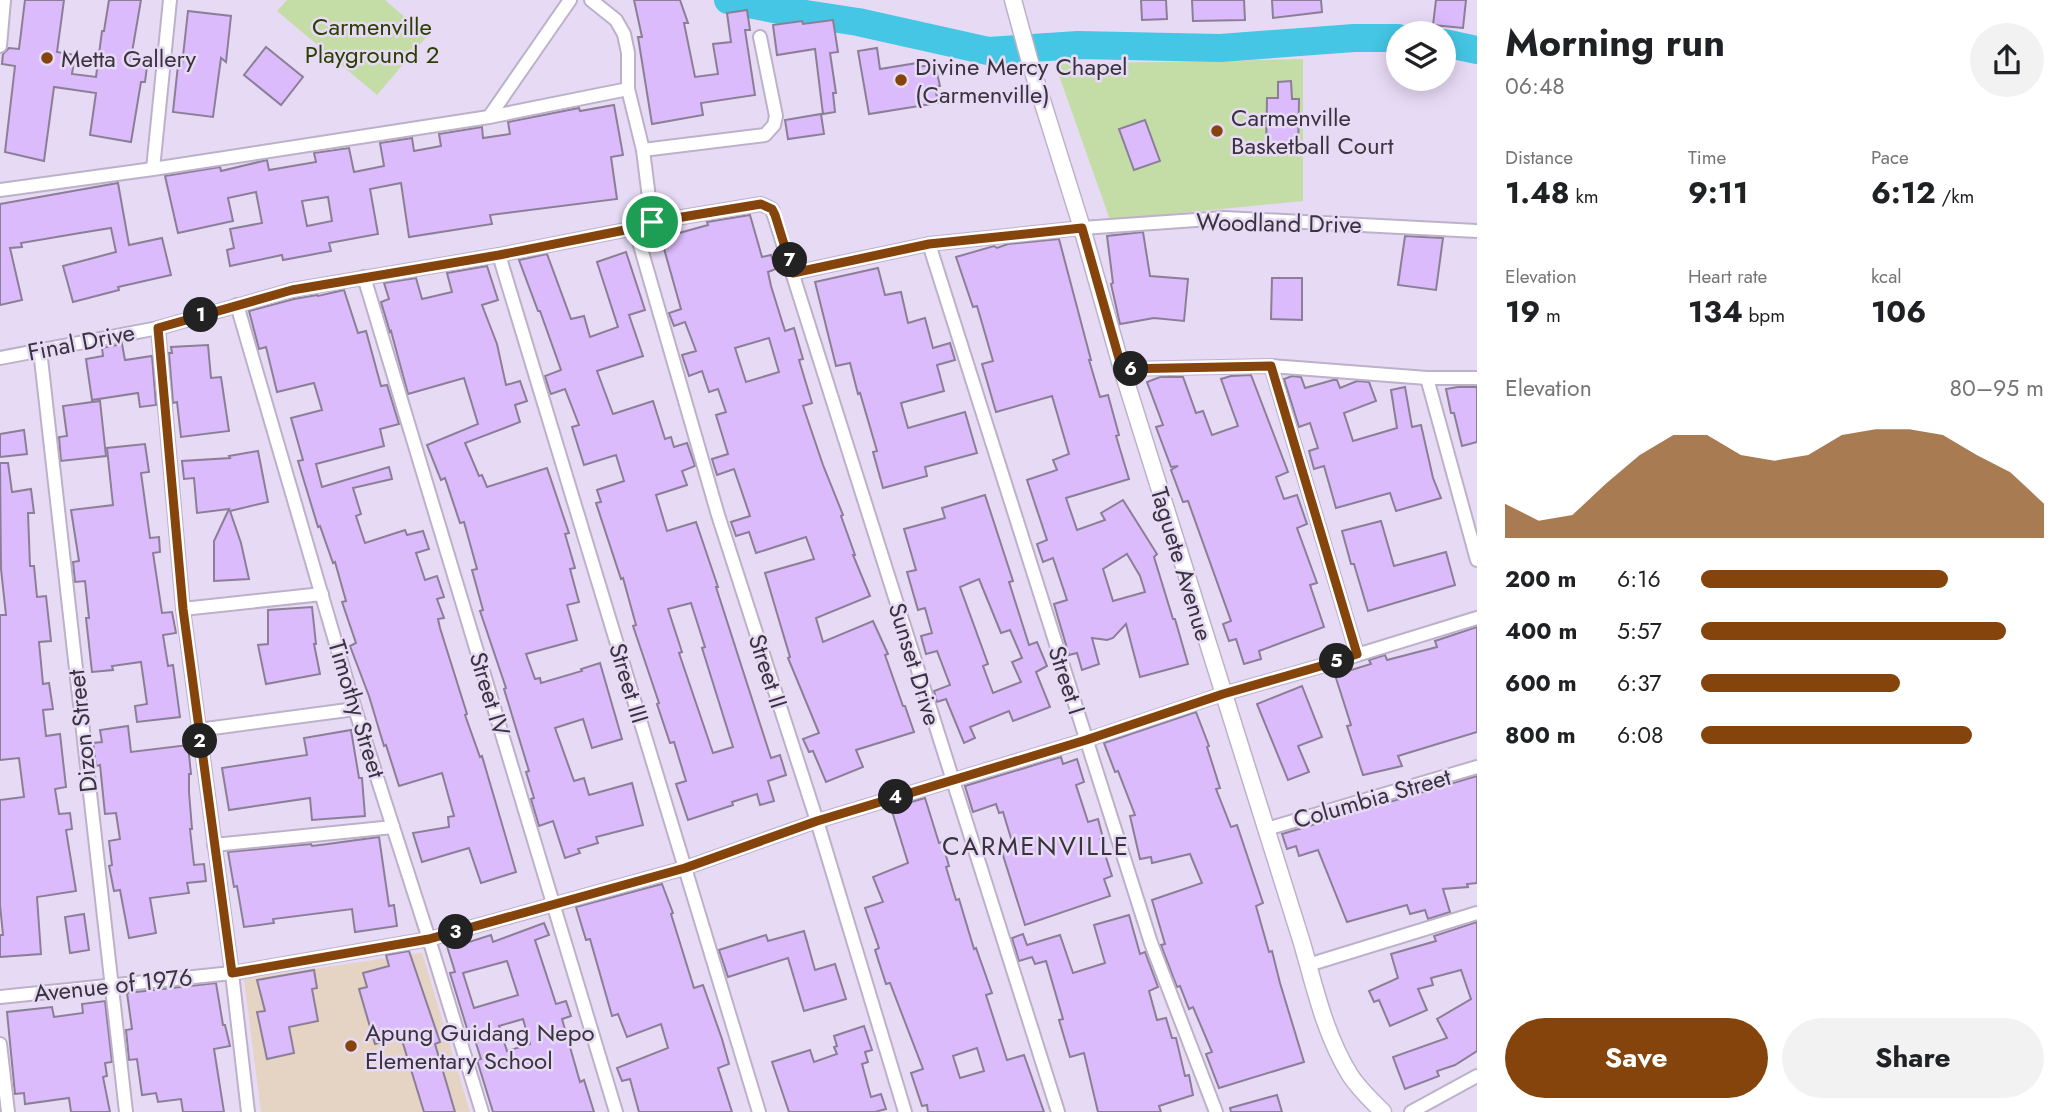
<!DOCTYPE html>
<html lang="en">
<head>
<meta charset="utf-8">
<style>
	body { margin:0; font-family:Jost,sans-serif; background:#f2f2f2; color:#202124; height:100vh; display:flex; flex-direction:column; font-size:26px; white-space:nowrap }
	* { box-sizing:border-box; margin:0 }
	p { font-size:23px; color:#757577 }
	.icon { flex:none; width:38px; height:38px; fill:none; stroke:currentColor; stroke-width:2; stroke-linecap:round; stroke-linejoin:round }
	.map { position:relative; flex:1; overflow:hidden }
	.sheet { display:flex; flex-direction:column; background:#fff; width:595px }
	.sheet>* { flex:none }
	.controls { position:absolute; left:1386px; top:21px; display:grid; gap:14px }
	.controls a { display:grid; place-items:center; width:70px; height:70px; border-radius:50%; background:#fff; box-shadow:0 4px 18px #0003; font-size:35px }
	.pin { position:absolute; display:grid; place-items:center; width:60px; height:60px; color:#fff; margin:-30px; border:4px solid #fff; border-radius:50%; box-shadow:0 2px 7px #0007 }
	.km { position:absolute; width:35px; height:35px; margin:-18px; border-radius:50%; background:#222; color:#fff; font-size:19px; line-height:35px; text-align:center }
	.round { display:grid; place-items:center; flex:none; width:74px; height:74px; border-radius:37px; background:#f2f2f2 }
	.head { display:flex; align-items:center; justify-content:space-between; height:119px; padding:0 28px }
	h1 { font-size:38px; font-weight:700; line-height:52px }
	.figures { display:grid; grid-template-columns:repeat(3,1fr); gap:10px; height:119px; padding:7px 28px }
	.figures div { display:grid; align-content:center }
	.figures b { font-size:30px; font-weight:700 }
	.figures small { font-size:19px; font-weight:400 }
	.figures p { font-size:19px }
	.chart { height:196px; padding:14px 28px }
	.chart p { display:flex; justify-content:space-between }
	.chart svg { width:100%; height:126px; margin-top:7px; fill:#84440b; opacity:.7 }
	.action { display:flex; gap:14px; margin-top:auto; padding:14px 28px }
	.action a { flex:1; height:80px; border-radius:42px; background:#84440b; color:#fff; font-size:28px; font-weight:700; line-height:80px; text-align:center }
	.action a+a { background:#f2f2f2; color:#202124 }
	ul { padding:0 28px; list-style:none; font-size:23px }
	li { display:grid; grid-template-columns:112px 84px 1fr; align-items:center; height:52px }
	li i { height:18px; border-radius:9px; background:#84440b }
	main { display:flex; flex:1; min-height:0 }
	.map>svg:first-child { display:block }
</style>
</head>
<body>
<main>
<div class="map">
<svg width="1477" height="1112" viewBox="0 0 1477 1112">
	<rect width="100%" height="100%" fill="#e7daf5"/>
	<polygon fill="#e5d3c3" points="422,953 470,1112 261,1112 244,979"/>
	<g fill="#c4dda6">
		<polygon points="287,0 385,0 427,36 377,95 277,11"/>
		<polygon points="1303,59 1303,201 1110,220 1055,64"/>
	</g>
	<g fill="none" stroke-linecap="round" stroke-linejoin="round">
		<g stroke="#44c6e4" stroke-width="28">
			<polyline points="728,0 779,10 858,22 988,51 1078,45 1220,48 1354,38 1398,38"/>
			<polyline points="1444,43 1477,50"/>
		</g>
	</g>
	<g fill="#dbbbfb" stroke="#8b7f97" stroke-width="2" fill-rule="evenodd">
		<polygon points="25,0 64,0 57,52 75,55 72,74 96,77 102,31 104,31 109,0 141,0 130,64 147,66 145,82 141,82 131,142 90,135 96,93 54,87 44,161 5,152 15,66 2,64 3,54 9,48 19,49"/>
		<polygon points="634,0 680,0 688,23 684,23 695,77 718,74 713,44 731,42 727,13 747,10 750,30 745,30 755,95 701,103 703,115 652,124 638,37 642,37"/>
		<polygon points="1141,0 1166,0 1167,19 1142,20"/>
		<polygon points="1192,0 1244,0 1245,20 1193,21"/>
		<polygon points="1272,0 1321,0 1322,12 1273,18"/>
		<polygon points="1436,0 1466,0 1463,28 1433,25"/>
		<polygon points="188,11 231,16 226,62 221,58 213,117 173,112 178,65 182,65"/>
		<polygon points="833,20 838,52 830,53 836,93 833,93 835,112 823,114 815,49 777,55 773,25 802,21 803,24"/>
		<polygon points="266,47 303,77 281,105 244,75"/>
		<polygon points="877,48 880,69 917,63 917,67 931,65 933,74 937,73 940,86 935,87 938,103 869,114 858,51"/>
		<polygon points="1291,81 1292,99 1299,99 1298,153 1266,153 1267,98 1278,98 1278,82"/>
		<path d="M614,105L623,155L611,157L617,199L490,215L492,224L409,237L401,183L370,189L378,234L329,243L331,251L283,260L282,255L230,266L227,250L234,248L230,229L262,223L256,192L228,198L233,221L178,233L165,176L220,167L221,171L267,160L269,170L316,162L314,153L349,148L354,172L384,166L380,143L412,138L414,151L441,146L439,134L482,127L483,138L510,134L508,122L579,108L580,111ZM328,197L332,221L307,226L302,201Z"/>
		<polygon points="821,114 824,134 788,139 785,120"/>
		<polygon points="1145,120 1160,161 1134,170 1119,129"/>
		<polygon points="118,183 129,245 162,238 171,275 118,287 119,290 73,302 63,266 116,252 111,228 80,233 21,243 22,247 10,248 22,300 0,305 0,204"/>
		<path d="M750,215L762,257L771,255L776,269L768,272L771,286L785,331L794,328L803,359L799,360L812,403L803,406L823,465L843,515L841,516L855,555H853L870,596L816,618L823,642L873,621L888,654L885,655L903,706H905L914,732L856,750L863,767L826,782L813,751L809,752L803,739L819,733L788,658L790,657L765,573L814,559L806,537L756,553L749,532L736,536L731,522L750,516L734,469L717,475L712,459L728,454L716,415L726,412L718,389L709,392L702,371L689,376L682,355L696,351L685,322L674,326L669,313L681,309L661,238L708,225L707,222ZM769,338L779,372L746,382L735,348Z"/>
		<polygon points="1143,232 1150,276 1188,279 1184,321 1154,318 1120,324 1111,284 1113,283 1107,236"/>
		<polygon points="1405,236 1443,238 1436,290 1398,285"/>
		<path d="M1059,239L1091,360H1089L1100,397L1108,395L1119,435L1116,436L1129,479L1066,498L1077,530L1105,520L1101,513L1123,500L1157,554L1154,557L1173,619H1175L1188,664L1140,677L1126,624L1113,638L1107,640L1092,638L1099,664L1082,670L1077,653L1069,655L1054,604L1067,600L1053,558L1043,562L1037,544L1047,540L1027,480L1057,470L1053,460L1069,454L1052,396L996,412L982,364L993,361L977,306L973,307L956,257L994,246L997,248L1008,244ZM1127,554L1140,576L1145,592L1113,601L1103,569Z"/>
		<path d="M626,252L645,310L629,315L643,356L597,371L613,414L653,401L665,439L671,437L674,447L687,443L695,466L682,471L687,485L656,495L667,531L696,522L718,587H716L771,758L780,755L786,775L768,781L774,801L760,805L757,794L732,802L733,805L688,820L676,784L686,781L674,742L670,743L657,704L659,703L633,626L636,625L623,578L621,579L596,503L601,502L597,490L624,481L616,455L584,465L572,427L579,425L565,389L551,394L549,389L545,376L561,370L540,311H538L519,260L547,254L571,319L584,316L590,337L618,327L597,262ZM691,603L705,647L702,648L733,747L713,753L679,653L682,652L668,609Z"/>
		<polygon points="487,266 498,300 482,305 497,344 506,385 520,381 527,401 515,405 520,422 465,443 479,476 482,475 487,487 547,468 569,533 565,534 575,568 570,569 579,602 567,605 577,640 526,654 535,679 540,678 541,683 582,671 581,669 600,663 622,739 592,748 583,719 555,728 574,781 584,778 589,795 632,783 643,825 596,837 598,843 578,849 580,853 565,858 553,821 539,826 531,799 534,798 526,772 529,771 504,689 506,688 480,611 483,610 472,570 477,569 464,522 460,523 445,478 441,480 427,445 478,424 464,378 408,394 391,331 390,332 381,302 389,299 384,283 416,278 422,299 452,292 447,273"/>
		<polygon points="878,268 885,295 901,292 908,323 925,318 933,348 950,343 955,360 937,365 944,391 901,403 908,428 965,412 977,453 925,467 927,476 883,488 873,452 877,451 860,393 858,394 850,363 836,366 815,282"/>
		<polygon points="1272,278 1302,278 1302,320 1271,319"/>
		<polygon points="344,290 358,333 366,331 381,386 387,385 399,424 380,429 384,446 316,464 322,487 389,467 392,479 353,488 361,514 356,516 365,543 405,530 407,535 423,531 429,549 416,553 425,580 437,576 444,597 437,599 444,618 438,619 440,628 467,714 465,715 480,757 482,756 516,872 481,883 469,848 422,862 413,833 449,827 448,817 454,816 442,773 399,786 386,745 384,746 369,696 350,646 356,643 342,602 346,601 335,562 333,563 320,526 318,527 298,461 303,460 291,418 322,410 314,383 277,392 266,347 259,349 249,311 294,299 317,295 318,296"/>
		<polygon points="122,344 125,360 152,356 156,405 140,407 138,393 92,400 86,359 103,356 102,348"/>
		<polygon points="208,345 211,378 221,377 229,431 181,437 177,402 173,403 169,353 172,353 171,347"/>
		<polygon points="1251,375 1288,472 1276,477 1284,499 1297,495 1307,524 1297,528 1317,583 1310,585 1324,627 1259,651 1261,659 1244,664 1236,639 1229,641 1223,624 1231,621 1188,501 1183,502 1171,470 1178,466 1171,467 1156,427 1163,425 1147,382 1160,377 1183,377 1196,413 1203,411 1212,435 1238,426 1221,379 1231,376"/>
		<polygon points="1292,376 1301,377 1305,388 1333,380 1337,380 1340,388 1357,381 1369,382 1376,401 1344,413 1353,441 1397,428 1391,390 1405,387 1412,427 1421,425 1433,478 1441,498 1396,511 1390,493 1336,508 1324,466 1314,469 1309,451 1318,448 1310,423 1299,427 1284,379"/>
		<polygon points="1458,387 1477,387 1477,442 1462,446 1454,413 1451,413 1446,389"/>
		<polygon points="100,401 106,456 61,461 59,437 67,436 63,406"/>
		<polygon points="24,430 27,454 0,457 0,434"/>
		<polygon points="145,444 149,472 141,473 145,502 150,538 159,537 160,552 153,553 162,613 172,612 176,633 163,635 168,666 173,665 180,717 137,722 135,706 147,704 141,662 112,666 113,670 92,672 86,618 89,618 85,581 75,582 73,562 79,561 71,510 113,505 107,448"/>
		<polygon points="258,451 268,502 230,511 241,543 249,579 214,581 214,541 229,509 197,513 194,478 184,479 182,461 230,458 229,456"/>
		<polygon points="0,463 8,463 12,492 31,489 34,513 28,513 30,566 34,566 37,597 46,596 51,641 39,642 43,684 49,683 53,709 43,710 46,736 60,734 66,787 55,789 59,814 70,813 72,829 66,830 76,891 37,897 41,954 0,957 0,935 3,935 0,905 0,800 24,797 19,758 0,760 0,615 6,615 1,569"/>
		<path d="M985,495L1013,581L1009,582L1029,645L1037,642L1047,666L1036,672L1050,707L1013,721L1009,711L970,727L975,738L964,743L946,699L937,702L934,691L950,685L937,651L926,654L921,636L932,633L925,608L918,610L907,572L916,570L904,529L945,518L942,508ZM979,579L1001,633L1010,630L1022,658L1012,662L1021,682L993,693L983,666L988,664L960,587Z"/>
		<polygon points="1381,521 1394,566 1446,552 1455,585 1368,611 1354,564 1351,564 1342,531"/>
		<polygon points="312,607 316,644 314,644 320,674 266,684 258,645 268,644 268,610"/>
		<polygon points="1477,627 1477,732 1398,756 1402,766 1363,775 1347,726 1351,725 1335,675 1371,664 1369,660 1385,655 1387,660 1437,647 1435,641"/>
		<polygon points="1302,686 1322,737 1298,746 1309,772 1288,780 1257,704"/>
		<polygon points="1196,712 1209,746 1207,747 1220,788 1216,789 1231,827 1237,825 1263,903 1256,906 1269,952 1272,951 1280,983 1304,1062 1219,1088 1206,1054 1212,1052 1193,1007 1189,1009 1180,986 1177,987 1161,945 1165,944 1152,900 1202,883 1190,854 1152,863 1151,857 1140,859 1130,816 1135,815 1118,771 1115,772 1104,743"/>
		<polygon points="128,726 131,752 188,745 191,774 189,774 189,792 192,829 190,829 194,865 204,864 206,881 187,883 189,893 150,898 156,933 129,938 120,890 114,891 109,866 112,865 109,841 120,839 116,813 105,814 100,765 96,766 93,743 102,742 100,730"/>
		<polygon points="351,730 359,778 362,778 365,816 312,820 310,798 229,810 222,768 307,755 304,738"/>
		<polygon points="1061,757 1063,764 1077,759 1084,782 1076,785 1088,822 1098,819 1103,838 1100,839 1112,876 1104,879 1110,896 1025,925 1001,849 1013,845 1003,812 999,813 996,804 973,812 965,786"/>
		<polygon points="1477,776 1477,883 1467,884 1468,887 1443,889 1450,912 1428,919 1425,910 1410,914 1407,905 1347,922 1318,850 1299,856 1296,846 1287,849 1282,834"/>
		<path d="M925,798L939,843L942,842L949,866L946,867L956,900L959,899L974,949L976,948L992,993L986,995L1007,1060L1024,1055L1044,1112H928L927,1105L922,1106L911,1073L923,1069L890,983L886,984L875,950L879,948L865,908L883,902L873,877L908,863L891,808ZM977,1048L984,1071L960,1078L953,1056Z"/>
		<polygon points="379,837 389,906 394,905 397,926 355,932 352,909 273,919 274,923 244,927 237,886 234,887 228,852 311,844 312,846 328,844"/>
		<polygon points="662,884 673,913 671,914 694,988 703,985 722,1039 729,1064 718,1068 732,1112 639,1112 630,1079 622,1081 617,1068 668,1048 661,1024 627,1037 618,1014 612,1016 590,939 586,940 576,907"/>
		<polygon points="84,914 89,950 70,953 65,917"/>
		<polygon points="1129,915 1140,954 1145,952 1158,987 1149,991 1157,1020 1166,1018 1172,1038 1176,1038 1185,1076 1189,1075 1193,1095 1159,1106 1161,1112 1098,1112 1084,1053 1070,1057 1059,1020 1063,1019 1046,961 1035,964 1032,957 1019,961 1012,938 1023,934 1027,945 1060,935 1073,973 1105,963 1094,925"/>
		<polygon points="1477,922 1477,1051 1455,1065 1437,1071 1439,1076 1405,1089 1393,1057 1447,1038 1437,1019 1471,999 1461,970 1431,978 1433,985 1418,989 1427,1010 1390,1026 1379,1000 1374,1002 1369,991 1398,978 1391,954 1436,941 1434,936"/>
		<path d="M544,923L549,935L535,940L556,1004L566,1001L571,1016L562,1019L580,1082L584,1080L594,1112H493L477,1060L481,1059L473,1034L469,1035L450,973L455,972L446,943L465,938L466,943L491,935L493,942ZM507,961L518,995L474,1008L463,973ZM523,1019L530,1044L507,1051L499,1026Z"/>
		<polygon points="804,931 815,970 835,964 846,999 804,1011 788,958 728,977 719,950 766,935 768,941"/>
		<polygon points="409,951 440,1042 435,1044 455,1112 424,1112 401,1037 375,1044 359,989 367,987 363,973 389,966 386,955"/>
		<polygon points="314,970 317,988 312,989 318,1021 289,1027 294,1053 267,1059 257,1012 265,1011 257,980"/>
		<polygon points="216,983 223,1025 225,1025 230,1046 214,1049 224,1112 183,1112 181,1099 158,1102 156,1093 142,1095 137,1059 129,1060 126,1030 132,1029 127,993"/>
		<polygon points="105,1001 112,1062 105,1063 107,1076 103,1077 110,1112 71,1112 69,1098 25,1104 24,1093 15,1094 7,1012 52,1007 54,1017 83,1013 82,1004"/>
		<polygon points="864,1026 872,1050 865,1052 868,1062 862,1064 871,1097 881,1094 886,1109 875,1112 789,1112 772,1062 810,1050 814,1062 837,1054 834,1047 837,1046 834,1036"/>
		<polygon points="1277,1095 1282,1112 1231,1112 1230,1108"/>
	</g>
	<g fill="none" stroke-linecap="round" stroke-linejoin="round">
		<g stroke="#bdb1ca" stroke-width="16">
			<g id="minor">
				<polyline points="591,0 616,20 624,34 628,53 628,89 643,150 652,222"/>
				<polyline points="0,46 4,0"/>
				<polyline points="489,117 570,0"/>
				<polyline points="643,150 765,135 774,125 776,116 760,37"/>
				<polyline points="153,169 170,0"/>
				<polyline points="0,190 153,169 489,117 628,89"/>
				<polyline points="635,228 718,515 817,821 905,1112"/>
				<polyline points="929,244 1151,943 1216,1112"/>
				<polyline points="499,255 759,1112"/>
				<polyline points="793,273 929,244 1082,228 1224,218 1477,231"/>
				<polyline points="364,277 616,1112"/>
				<polyline points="237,305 355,709 429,939 482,1112"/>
				<polyline points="158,328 183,609 232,973 248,1112"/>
				<polyline points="40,350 126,1112"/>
				<polyline points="0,358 158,328 292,290 499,255 635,228 652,222 761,204 772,209 1058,1112"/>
				<polyline points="1271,366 1357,654"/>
				<polyline points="1122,369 1271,366 1427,378 1477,378"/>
				<polyline points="1427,378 1477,560"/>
				<polyline points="183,609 322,594"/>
				<polyline points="198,730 355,709"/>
				<polyline points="1267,829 1477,767"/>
				<polyline points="214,845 393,827"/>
				<polyline points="1308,965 1477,913"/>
				<polyline points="0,997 232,973 429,939 685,868 817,821 1086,740 1223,694 1321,666 1477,618"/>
				<polyline points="0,1044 8,1112"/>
				<polyline points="1411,1112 1477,1076"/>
			</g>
		</g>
		<g stroke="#bdb1ca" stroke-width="19">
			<path id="tertiary" d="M1013,0L1030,62L1082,228L1122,369L1302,943C1315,988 1325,1035 1350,1075C1359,1089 1372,1101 1383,1112"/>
		</g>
		<use href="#minor" stroke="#fff" stroke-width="12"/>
		<use href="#tertiary" stroke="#fff" stroke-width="16"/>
	</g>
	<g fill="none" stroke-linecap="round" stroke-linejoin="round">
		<g stroke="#fff" stroke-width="14">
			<polygon id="route" points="761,204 772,209 775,215 793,273 929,244 1082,228 1122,369 1271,366 1357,654 1321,666 1223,694 1086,740 817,821 685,868 429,939 232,973 183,609 158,328 292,290 499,255 635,228 652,222"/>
		</g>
		<use href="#route" stroke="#84440b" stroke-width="9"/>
	</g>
	<g fill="#84440b" stroke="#e7daf5" stroke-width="2.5">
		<circle cx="47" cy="58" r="7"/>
		<circle cx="901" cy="80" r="7"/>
		<circle cx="1217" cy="131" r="7"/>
		<circle cx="351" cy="1046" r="7"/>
	</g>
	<g text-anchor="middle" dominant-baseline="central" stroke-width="5" stroke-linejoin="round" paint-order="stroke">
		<g font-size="24" fill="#2a3f00" stroke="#e7daf5">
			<text x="372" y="26">Carmenville<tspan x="372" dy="28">Playground 2</tspan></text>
		</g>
		<g font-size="24" fill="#38333d" stroke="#e7daf5" text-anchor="start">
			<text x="61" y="58">Metta Gallery</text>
			<text x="915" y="66">Divine Mercy Chapel<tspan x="915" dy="28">(Carmenville)</tspan></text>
			<text x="1231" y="117">Carmenville<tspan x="1231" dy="28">Basketball Court</tspan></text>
			<text x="365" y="1032">Apung Guidang Nepo<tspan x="365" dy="28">Elementary School</tspan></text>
		</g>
		<g font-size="24" fill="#38333d" stroke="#e7daf5">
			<text transform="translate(1279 223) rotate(1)">Woodland Drive</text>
			<text transform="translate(81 342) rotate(-11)">Final Drive</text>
			<text transform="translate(1182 564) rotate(73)">Taguete Avenue</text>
			<text transform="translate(915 664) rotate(73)">Sunset Drive</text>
			<text transform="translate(768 671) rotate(72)">Street II</text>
			<text transform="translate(1067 680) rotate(72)">Street I</text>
			<text transform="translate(629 683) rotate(73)">Street III</text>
			<text transform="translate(490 694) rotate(73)">Street IV</text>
			<text transform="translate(357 709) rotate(73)">Timothy Street</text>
			<text transform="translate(82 731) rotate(-96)">Dizon Street</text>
			<text transform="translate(1372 798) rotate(-16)">Columbia Street</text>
			<text transform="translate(113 985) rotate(-6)">Avenue of 1976</text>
		</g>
		<g font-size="26" letter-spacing="2" fill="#38333d" stroke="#e7daf5">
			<text x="1036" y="846">CARMENVILLE</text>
		</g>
	</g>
</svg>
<div class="controls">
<a><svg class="icon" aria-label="layers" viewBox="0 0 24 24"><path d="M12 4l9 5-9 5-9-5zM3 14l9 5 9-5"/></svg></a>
</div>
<div class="pin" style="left:652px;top:222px;background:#1e9e55"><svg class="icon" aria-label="arrive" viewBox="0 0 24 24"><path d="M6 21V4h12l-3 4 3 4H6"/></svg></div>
<b class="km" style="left:201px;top:315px">1</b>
<b class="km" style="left:200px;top:741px">2</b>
<b class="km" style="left:456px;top:932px">3</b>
<b class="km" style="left:896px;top:797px">4</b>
<b class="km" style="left:1337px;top:661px">5</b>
<b class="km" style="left:1131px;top:369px">6</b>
<b class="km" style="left:790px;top:260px">7</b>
</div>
<section class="sheet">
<div class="head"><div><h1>Morning run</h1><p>06:48</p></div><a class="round"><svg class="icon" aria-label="share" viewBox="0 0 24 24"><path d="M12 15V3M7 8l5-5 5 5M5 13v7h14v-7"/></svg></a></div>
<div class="figures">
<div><p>Distance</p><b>1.48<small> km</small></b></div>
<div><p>Time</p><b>9:11</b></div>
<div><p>Pace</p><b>6:12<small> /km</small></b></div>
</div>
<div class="figures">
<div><p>Elevation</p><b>19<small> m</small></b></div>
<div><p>Heart rate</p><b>134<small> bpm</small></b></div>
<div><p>kcal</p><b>106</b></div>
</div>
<div class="chart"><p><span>Elevation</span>80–95 m</p>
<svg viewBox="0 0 160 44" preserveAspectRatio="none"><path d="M0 44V32L10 38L20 36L30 25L40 15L50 8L60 8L70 15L80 17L90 15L100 8L110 6L120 6L130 8L140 15L150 21L160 32V44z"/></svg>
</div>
<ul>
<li><b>200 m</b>6:16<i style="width:72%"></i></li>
<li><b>400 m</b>5:57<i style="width:89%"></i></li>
<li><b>600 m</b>6:37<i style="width:58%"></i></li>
<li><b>800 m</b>6:08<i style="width:79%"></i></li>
</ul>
<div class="action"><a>Save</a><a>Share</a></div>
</section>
</main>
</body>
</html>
